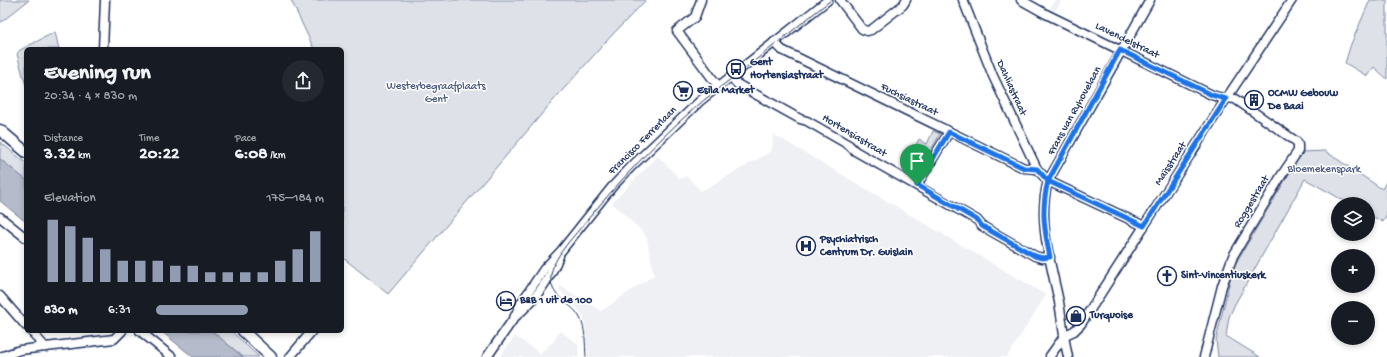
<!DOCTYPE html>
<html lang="en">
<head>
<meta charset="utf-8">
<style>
	body { margin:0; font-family:"Gochi Hand",sans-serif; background:#242831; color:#f1f3f6; height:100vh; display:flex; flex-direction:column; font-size:15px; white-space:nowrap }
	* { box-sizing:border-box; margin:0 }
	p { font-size:13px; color:#9ea1a6 }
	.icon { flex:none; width:22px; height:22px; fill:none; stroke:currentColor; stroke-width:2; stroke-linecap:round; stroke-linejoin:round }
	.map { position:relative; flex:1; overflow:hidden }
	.details { position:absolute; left:24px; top:47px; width:320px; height:286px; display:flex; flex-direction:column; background:#171b24; border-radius:6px; box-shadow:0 2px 6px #0003 }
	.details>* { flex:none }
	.tools { position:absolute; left:1331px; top:197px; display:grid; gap:8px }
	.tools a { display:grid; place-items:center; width:44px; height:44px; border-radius:50%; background:#171b24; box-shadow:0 2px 6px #0003; font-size:20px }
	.pin { position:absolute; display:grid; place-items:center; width:34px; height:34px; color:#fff; margin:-41px -17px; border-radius:50% 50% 50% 0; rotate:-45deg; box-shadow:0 0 4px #0007 }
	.pin .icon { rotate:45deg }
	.round { display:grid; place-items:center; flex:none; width:42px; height:42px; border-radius:21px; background:#242831 }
	.summary { display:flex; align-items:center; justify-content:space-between; height:68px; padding:0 20px }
	h1 { font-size:22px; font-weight:800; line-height:30px }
	.metrics { display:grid; grid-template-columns:repeat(3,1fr); gap:6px; height:68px; padding:4px 20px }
	.metrics div { display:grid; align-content:center }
	.metrics b { font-size:17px; font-weight:800 }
	.metrics small { font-size:11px; font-weight:400 }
	.metrics p { font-size:11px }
	.chart { height:112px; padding:8px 20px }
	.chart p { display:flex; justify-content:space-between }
	.chart svg { width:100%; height:72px; margin-top:4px; stroke:#919bb2; stroke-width:6 }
	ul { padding:0 20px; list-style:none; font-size:13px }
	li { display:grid; grid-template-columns:64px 48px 1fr; align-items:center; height:30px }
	li i { height:10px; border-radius:5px; background:#919bb2 }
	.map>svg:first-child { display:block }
</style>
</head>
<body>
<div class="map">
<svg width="1387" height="357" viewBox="0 0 1387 357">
	<rect width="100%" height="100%" fill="#fff"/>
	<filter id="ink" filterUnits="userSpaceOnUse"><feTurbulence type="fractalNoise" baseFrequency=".025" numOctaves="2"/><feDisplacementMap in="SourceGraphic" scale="8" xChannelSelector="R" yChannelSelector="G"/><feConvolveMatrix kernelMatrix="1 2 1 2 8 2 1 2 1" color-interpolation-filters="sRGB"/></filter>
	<g filter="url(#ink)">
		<g fill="#eff0f4">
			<polygon points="1055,0 1062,0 1055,11 1050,9"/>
			<polygon points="773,134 1046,295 1007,357 588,357 584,316 559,289 560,286 601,311 654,275 647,239 643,232 612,203 658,156 680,179 686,176 701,191 772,151"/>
			<polygon points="560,331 578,344 579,357 500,357 515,336 540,353 554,341"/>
		</g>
		<g fill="#dee1e7" stroke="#7c88a2">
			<polygon points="0,0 29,0 0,23"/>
			<polygon points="291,0 646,0 613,34 552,102 388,294 342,257 342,49 314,49"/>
			<polygon points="1370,0 1387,0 1387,79 1374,67 1367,76 1345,63 1351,44"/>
			<polygon points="55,32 59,49 26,49 26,86 17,54 20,50"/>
			<polygon points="933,131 940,134 924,162 911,155 919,139 927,144"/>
			<polygon points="0,142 26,163 26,180 0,159"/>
			<polygon points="1325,151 1382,189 1387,180 1387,215 1383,222 1368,214 1368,204 1350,204 1305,179 1235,304 1229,317 1226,336 1260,357 1218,357 1216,340 1232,271 1237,261 1302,152"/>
			<polygon points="212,331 231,331 259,357 243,357"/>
		</g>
		<g fill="#b5bbca" stroke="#77839f">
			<polygon points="0,159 26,180 26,222 0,201"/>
			<polygon points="161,331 212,331 243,357 193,357"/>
		</g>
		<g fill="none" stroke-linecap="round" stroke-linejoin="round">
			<g stroke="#1b2f5e" stroke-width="11">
				<g id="minor">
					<polyline points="701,0 695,17 677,31 718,86"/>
					<polyline points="840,0 862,29 867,31 871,30 903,5 906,0"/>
					<polyline points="963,0 993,76 1037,169 1048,181 1144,226"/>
					<polyline points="1021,0 1046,14 1212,95 1218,97 1235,99 1297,142 1298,145 1298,151 1281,176 1233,256 1222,286 1204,357"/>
					<polyline points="774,42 782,50 1024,168 1037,169"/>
					<polyline points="103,49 105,0"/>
					<polyline points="731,77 737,84 800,119 807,121 849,145 855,151 977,220 982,226 1035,256 1042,258 1050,257"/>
					<polyline points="917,185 949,132"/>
					<polyline points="0,217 26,238"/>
					<polyline points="0,296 26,326"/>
					<path d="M515,317C535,300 550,279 559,256"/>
					<polyline points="31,331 45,347"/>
					<polyline points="140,331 172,357"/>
					<polyline points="1050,356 1065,335 1074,331 1081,324 1226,99 1292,0"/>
					<polyline points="0,357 20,350 114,339 122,331"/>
					<polyline points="290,357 312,331"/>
					<polyline points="487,357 514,318 521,303 544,269 561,251 612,187 632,166 700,101 828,0"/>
					<path d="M1068,357C1064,339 1062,320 1059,302C1051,263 1037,221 1048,181L1150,0"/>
				</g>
			</g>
			<g stroke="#1b2f5e" stroke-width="13">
				<g id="major">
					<polyline points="0,130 26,152"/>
					<polyline points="243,331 271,357"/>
				</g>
			</g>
			<use href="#minor" stroke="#fff" stroke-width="8"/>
			<use href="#major" stroke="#fff" stroke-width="10"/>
			<path stroke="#1b2f5e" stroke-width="1" d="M586,357C585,343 586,328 579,316C570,301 549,298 551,275C553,258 573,237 583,225C616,185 651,147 689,113C708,96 728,81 748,66C776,44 803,22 831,0"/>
		</g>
	</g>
	<g fill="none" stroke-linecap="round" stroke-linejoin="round" filter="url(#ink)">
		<g stroke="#fff" stroke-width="8">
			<path id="route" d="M917,185L977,220L982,226L1035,256L1042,258L1050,257C1044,229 1041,209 1048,181L1144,226L1226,99L1212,95L1120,50L1048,181L1037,169L1024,168L949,132L917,185"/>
		</g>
		<use href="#route" stroke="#1a73e8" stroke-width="5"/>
	</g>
	<defs>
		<g id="bus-ring" transform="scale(1)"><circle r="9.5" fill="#fff" stroke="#1b2f5e" stroke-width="1.5"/><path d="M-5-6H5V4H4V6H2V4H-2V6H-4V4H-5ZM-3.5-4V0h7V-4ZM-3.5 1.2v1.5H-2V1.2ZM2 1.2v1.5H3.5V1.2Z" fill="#1b2f5e"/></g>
		<g id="supermarket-ring" transform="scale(1)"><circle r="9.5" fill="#fff" stroke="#1b2f5e" stroke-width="1.5"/><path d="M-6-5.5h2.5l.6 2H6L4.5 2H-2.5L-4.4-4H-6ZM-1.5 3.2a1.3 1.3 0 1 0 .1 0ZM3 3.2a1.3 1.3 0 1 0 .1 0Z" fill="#1b2f5e"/></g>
		<g id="building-ring" transform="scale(1)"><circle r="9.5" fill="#fff" stroke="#1b2f5e" stroke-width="1.5"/><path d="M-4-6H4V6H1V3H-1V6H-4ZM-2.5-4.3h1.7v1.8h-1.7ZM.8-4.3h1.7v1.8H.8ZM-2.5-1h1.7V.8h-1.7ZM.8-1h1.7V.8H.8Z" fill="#1b2f5e"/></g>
		<g id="hospital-ring" transform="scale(1)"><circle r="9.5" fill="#fff" stroke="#1b2f5e" stroke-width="1.5"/><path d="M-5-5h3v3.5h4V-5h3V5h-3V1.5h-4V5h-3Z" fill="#1b2f5e"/></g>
		<g id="church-ring" transform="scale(1)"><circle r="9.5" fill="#fff" stroke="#1b2f5e" stroke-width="1.5"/><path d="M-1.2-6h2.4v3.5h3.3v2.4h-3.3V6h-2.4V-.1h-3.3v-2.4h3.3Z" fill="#1b2f5e"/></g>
		<g id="hotel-ring" transform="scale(1)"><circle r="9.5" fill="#fff" stroke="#1b2f5e" stroke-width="1.5"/><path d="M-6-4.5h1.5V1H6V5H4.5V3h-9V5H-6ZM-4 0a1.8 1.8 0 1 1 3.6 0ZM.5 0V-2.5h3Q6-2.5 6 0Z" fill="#1b2f5e"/></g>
		<g id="shop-ring" transform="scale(1)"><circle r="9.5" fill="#fff" stroke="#1b2f5e" stroke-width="1.5"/><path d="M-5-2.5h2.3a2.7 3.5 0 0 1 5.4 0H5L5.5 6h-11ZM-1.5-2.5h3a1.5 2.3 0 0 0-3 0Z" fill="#1b2f5e"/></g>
	</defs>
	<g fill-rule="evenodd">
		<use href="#bus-ring" x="736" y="69"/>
		<use href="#supermarket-ring" x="683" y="91"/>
		<use href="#building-ring" x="1254" y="100"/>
		<use href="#hospital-ring" x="806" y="246"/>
		<use href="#church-ring" x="1167" y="276"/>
		<use href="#hotel-ring" x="506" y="301"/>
		<use href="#shop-ring" x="1076" y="316"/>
	</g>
	<g text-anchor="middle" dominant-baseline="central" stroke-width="3" stroke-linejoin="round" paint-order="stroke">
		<g font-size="11" fill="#1b2f5e" stroke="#fff">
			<text transform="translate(1127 41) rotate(26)">Lavendelstraat</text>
			<text transform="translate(1011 88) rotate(66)">Dahliastraat</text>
			<text transform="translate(909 100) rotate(26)">Fuchsiastraat</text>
			<text transform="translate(1075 111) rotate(-61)">Frans van Ryhovelaan</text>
			<text transform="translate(854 136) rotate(31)">Hortensiastraat</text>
			<text transform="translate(643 141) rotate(-45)">Francisco Ferrerlaan</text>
			<text transform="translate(1171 164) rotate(-57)">Maïsstraat</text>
			<text transform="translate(1252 202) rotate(-59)">Roggestraat</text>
		</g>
		<g font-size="11" font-weight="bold" fill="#1b2f5e" stroke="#fff" text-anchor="start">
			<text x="750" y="63">Gent<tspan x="750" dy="13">Hortensiastraat</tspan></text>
			<text x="697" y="91">Esila Market</text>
			<text x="1268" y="94">OCMW Gebouw<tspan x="1268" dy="13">De Baai</tspan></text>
			<text x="820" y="240">Psychiatrisch<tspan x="820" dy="13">Centrum Dr. Guislain</tspan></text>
			<text x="1181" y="276">Sint-Vincentiuskerk</text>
			<text x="520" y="301">B&amp;B 1 uit de 100</text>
			<text x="1090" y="316">Turquoise</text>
		</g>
		<g font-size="11" fill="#4c5c80" stroke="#fff">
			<text x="436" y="87">Westerbegraafplaats<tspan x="436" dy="13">Gent</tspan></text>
			<text x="1324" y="170">Bloemekenspark</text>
		</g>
	</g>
</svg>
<div class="tools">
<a><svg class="icon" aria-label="layers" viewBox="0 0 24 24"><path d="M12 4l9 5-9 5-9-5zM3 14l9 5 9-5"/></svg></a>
<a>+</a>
<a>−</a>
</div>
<div class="pin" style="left:917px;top:185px;background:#1e9e55"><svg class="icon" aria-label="arrive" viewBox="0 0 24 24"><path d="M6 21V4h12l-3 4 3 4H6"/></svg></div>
<section class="details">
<div class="summary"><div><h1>Evening run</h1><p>20:34 · 4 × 830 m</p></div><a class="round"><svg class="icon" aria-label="share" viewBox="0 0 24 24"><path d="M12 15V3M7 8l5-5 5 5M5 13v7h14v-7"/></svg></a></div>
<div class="metrics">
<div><p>Distance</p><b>3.32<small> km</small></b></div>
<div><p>Time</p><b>20:22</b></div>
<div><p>Pace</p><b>6:08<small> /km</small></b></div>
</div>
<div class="chart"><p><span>Elevation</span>175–184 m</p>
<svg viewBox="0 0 160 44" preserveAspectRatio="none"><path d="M5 44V6M15 44V10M25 44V17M35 44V24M45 44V31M55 44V31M65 44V31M75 44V34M85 44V34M95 44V38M105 44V38M115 44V38M125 44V38M135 44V31M145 44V24M155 44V13"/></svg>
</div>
<ul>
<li><b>830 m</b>6:31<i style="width:55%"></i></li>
</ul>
</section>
</div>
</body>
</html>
